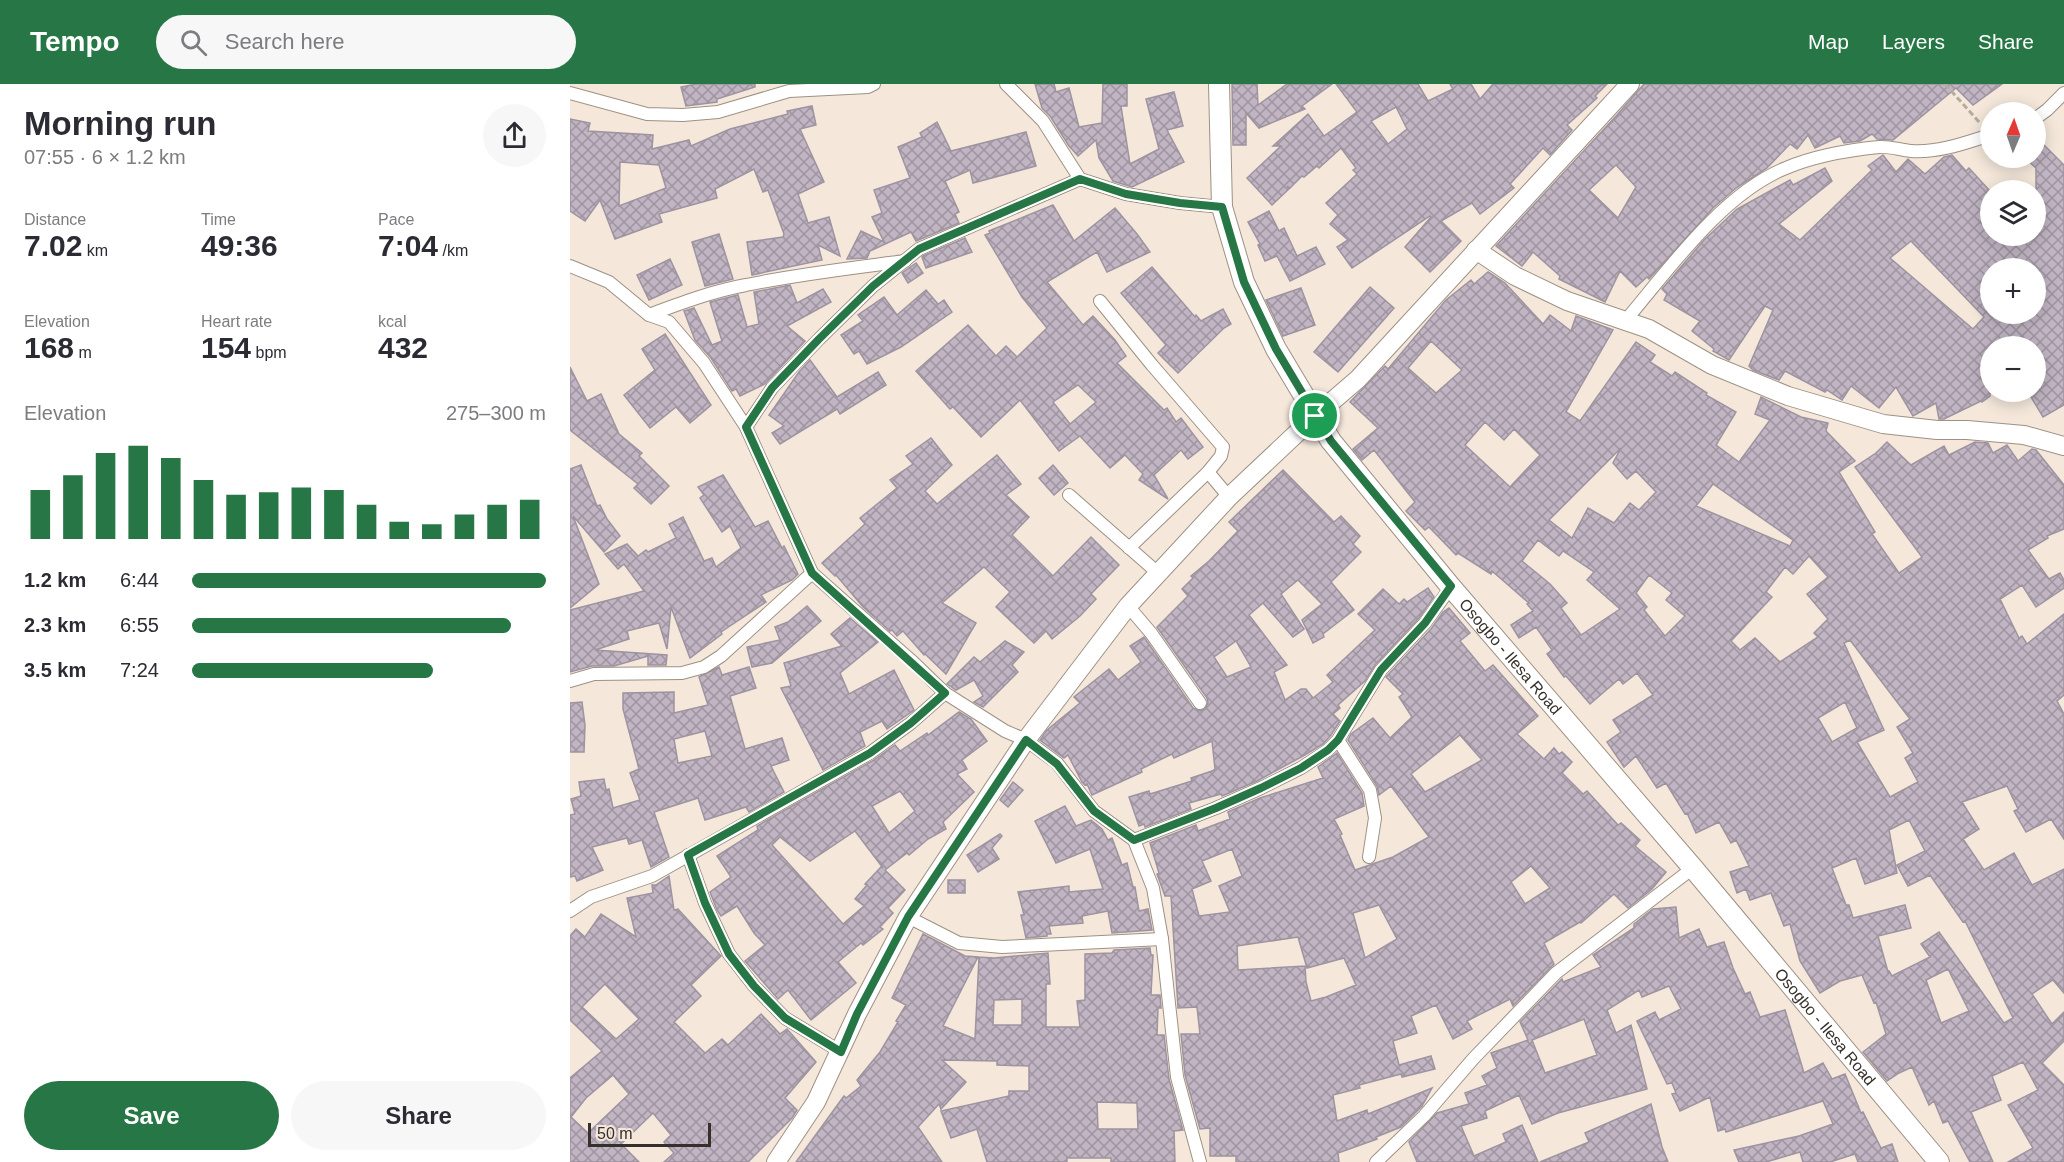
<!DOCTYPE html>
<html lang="en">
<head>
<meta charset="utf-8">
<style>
	body { margin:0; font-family:Arial,sans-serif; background:#f7f7f7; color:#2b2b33; height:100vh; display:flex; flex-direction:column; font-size:22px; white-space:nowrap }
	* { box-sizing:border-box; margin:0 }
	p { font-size:20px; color:#7c7c81 }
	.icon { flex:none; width:33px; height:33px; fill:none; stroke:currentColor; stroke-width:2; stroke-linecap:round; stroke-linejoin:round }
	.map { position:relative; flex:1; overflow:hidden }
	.panel { display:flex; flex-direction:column; background:#fff; width:570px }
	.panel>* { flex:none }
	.needle { width:39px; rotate:2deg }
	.fabs { position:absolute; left:1410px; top:18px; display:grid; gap:12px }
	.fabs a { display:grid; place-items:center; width:66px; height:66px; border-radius:50%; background:#fff; box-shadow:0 3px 15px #0003; font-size:30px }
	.scale { position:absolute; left:18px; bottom:15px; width:123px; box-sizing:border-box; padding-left:6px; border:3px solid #35302b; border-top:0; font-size:16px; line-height:21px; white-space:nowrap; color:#35302b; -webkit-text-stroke:4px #f5e8db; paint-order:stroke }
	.pin { position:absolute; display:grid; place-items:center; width:51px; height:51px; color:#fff; margin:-26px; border:3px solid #fff; border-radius:50%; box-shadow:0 2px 6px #0007 }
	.round { display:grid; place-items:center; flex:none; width:63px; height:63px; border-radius:32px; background:#f7f7f7 }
	.headline { display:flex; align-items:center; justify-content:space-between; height:102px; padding:0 24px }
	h1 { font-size:33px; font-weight:700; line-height:45px }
	.figures { display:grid; grid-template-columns:repeat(3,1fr); gap:9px; height:102px; padding:6px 24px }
	.figures div { display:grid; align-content:center }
	.figures b { font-size:30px; font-weight:700 }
	.figures small { font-size:16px; font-weight:400 }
	.figures p { font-size:16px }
	.chart { height:168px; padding:12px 24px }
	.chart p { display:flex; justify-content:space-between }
	.chart svg { width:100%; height:108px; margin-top:6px; stroke:#267646; stroke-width:6 }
	.cta { display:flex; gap:12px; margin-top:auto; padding:12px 24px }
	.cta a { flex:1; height:69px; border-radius:36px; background:#267646; color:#fff; font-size:24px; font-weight:700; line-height:69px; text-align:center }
	.cta a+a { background:#f7f7f7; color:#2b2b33 }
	ul { padding:0 24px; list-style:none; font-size:20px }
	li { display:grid; grid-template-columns:96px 72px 1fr; align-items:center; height:45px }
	li i { height:15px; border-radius:8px; background:#267646 }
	header { display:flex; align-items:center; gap:36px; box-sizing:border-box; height:84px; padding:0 30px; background:#267646; color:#fff }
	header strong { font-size:28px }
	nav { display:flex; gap:33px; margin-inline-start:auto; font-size:21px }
	.search { width:420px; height:54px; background:#f7f7f7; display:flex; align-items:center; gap:15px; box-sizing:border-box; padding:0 21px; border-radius:33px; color:#7c7c81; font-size:22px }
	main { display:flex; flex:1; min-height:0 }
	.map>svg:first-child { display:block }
</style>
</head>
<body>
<header>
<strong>Tempo</strong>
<div class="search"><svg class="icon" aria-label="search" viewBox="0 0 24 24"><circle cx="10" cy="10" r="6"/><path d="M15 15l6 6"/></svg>Search here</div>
<nav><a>Map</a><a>Layers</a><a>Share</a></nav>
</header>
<main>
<section class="panel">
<div class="headline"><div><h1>Morning run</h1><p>07:55 · 6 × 1.2 km</p></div><a class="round"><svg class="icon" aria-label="share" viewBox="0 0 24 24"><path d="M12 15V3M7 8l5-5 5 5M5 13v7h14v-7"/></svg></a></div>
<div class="figures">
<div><p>Distance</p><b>7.02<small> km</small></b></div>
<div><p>Time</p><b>49:36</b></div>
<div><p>Pace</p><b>7:04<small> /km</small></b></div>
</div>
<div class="figures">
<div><p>Elevation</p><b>168<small> m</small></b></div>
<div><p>Heart rate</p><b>154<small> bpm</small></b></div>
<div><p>kcal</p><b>432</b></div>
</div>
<div class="chart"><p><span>Elevation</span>275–300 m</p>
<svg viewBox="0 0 160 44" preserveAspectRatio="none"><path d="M5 44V24M15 44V18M25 44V9M35 44V6M45 44V11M55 44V20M65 44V26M75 44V25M85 44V23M95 44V24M105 44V30M115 44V37M125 44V38M135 44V34M145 44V30M155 44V28"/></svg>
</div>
<ul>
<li><b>1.2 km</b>6:44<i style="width:100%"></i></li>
<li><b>2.3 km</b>6:55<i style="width:90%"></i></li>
<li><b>3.5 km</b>7:24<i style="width:68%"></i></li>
</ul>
<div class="cta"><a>Save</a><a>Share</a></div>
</section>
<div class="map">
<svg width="1494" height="1078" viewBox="0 0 1494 1078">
	<defs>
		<pattern id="building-cross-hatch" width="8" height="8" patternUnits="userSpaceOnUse" patternTransform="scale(1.5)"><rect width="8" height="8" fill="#c1b5c3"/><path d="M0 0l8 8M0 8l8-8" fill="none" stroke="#9e949f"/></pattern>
	</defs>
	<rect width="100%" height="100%" fill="#f5e8db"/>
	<g fill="url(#building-cross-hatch)" stroke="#9e93a0" stroke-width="1.5" fill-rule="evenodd">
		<polygon points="126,0 185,0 185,3 147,15 147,18 116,22 111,3"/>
		<polygon points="465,0 484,0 486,8 499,4 509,43 532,39 533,0 557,0 557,22 551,22 560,80 589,65 576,15 604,8 613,42 597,46 614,78 562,103 543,97 529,74 526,56 508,72 499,62 480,32 472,24"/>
		<polygon points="662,0 687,0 688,21 717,0 762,0 732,22 735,25 689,44 676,29 676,61 663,61"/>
		<path d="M766,0H848L858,17L883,5L880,0H901L910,15L923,0H1037L1025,12L1027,14L997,41L1002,46L980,71L973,64L940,100L944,104L910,130L902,119L871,137L891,157L860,188L835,163L861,133L860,132L782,184L767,163L778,156L760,140L768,131L756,119L787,90L783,86L786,84L771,64L749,84L747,82L734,93L732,92L720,104L717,102L719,105L702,121L677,94L711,62H703L738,30L754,52L787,28ZM826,23L837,45L818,60L801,37Z"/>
		<path d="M1074,0H1432L1403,21L1386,4L1323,56L1307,55L1302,50L1290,57L1274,59L1270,52L1245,64L1238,51L1227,65L1220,60L1197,84L1166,104L1143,124L1079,195L1077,193L1066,203L1050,187L1035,218L989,195L990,192L963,168L952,182L926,162L1047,31ZM1046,81L1066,103L1048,134L1019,106Z"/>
		<path d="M242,22L246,41L230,45L254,98L228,110L238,139L259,133L270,172L248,161L252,176L182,191L177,158L213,153L214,150L198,106L193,108L184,85L145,105L147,114L89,130L92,138L45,155L30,116L15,137L0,127V35L20,39L18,47L83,51L82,65L119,56L121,62L160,45L218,30L217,27ZM50,78L89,81L96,104L49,122Z"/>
		<polygon points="367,38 381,67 456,48 466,82 403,99 400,86 375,97 389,128 385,130 389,139 346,157 341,148 300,167 297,174 277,175 291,147 314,158 302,133 312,129 304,106 340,94 328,63 352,53 350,49"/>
		<path d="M1466,53L1494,81V321L1473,333L1458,308H1466V262H1420V312L1412,318L1411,317L1374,335H1369L1366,319L1343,332L1326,303L1309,324L1281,302L1272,316L1257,306L1255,308L1215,287L1209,296L1183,286L1179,282L1203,226L1195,222L1159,276L1143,267L1144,265L1122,247L1130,237L1094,216L1097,210L1092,205L1134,156L1167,125L1220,96L1223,101L1255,84L1262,97L1209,140L1230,156L1302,86L1298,82L1313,71L1326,88L1338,75L1355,90L1374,73L1382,71L1396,87L1399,84L1420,107V118L1413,125L1420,133V152H1466V84L1455,74H1466ZM1341,157L1414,233L1403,245L1320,174ZM1420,184H1466V230H1420Z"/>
		<path d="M483,121L504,157L545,124L567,150L580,168L537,188L527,168L477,198L513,241L523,232L545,256L556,272L547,279L594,326L597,324L606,338L611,334L633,363L618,375L611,366L584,391L598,415L569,396L573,390L555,371L540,384L510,352L489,367L450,316L411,353L383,323L380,325L346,287L398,241L426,272L436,262L447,273L477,244L452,213L415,151L420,149L419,147ZM508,301L526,318L500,340L483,318Z"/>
		<polygon points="699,127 709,147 714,144 727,172 746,163 755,180 720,197 707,172 695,177 688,161 690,160 678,138"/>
		<polygon points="149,150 163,195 135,202 122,158"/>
		<polygon points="395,154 402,168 356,184 352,173 353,172"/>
		<polygon points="100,175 112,201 79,216 67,191"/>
		<polygon points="346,179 353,189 338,199 332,189"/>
		<polygon points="582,183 625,233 626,231 631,237 653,225 661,240 654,244 608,289 588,269 596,261 551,209"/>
		<path d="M918,188L935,199L973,240L980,231L1001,247L1006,232L1043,246L996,328L1010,337L1066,258L1085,271L1080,278L1102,292L1105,288L1137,309L1136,311L1166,328L1146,361L1169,378L1200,336L1185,330L1191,313L1231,333L1258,339L1256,347L1285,377L1269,388L1305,448L1302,450L1329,489L1352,473L1285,383L1306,369L1317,358L1341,381L1374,362L1379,371L1405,358L1418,359L1423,369L1437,361L1448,377L1462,365L1466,366L1494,401V445L1477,452L1478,454L1458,466L1479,495L1490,489L1494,496V504L1466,523L1452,501L1430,515L1449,554L1452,552L1457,560L1494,530V611L1487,617L1494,630V755L1481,735L1456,748L1444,727L1448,725L1437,702L1392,718L1409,745L1393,755L1414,786L1444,769L1462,801L1494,785V909L1483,896L1462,910L1482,940L1494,928V957L1472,979L1494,1001V1078H1438L1463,1064L1438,1021L1468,1006L1453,978L1422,992L1431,1016L1401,1028L1423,1078H1400L1378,1037L1373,1039L1364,1017L1359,1021L1342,983L1329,989L1317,997L1293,968L1316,950L1306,918L1304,919L1292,891L1270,897L1250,909L1230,877L1220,840L1214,842L1201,809L1180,816L1176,805L1167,809L1160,788L1179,782L1166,756L1161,759L1149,738L1126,749L1117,729L1115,730L1096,699L1087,704L1066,672L1054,683L1037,658L1051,648L1043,636L1083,611L1067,589L1053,600L1049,595L1020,620L996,592L994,593L977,570L982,566L966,543L949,554L941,541L963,527L957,520L959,519L922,487L921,490L888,469L886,471L859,443L855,446L836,427L845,418L804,366L792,376L783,365L808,344L780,318L815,282L818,285L876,216L901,196L904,200ZM861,257L892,286L866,309L838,284ZM915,338L934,356L944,345L970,371L940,403L895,361ZM1051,364L1043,379L1057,395L1066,387L1086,408L1069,426L1060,419L1044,439L1018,424L1002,454L979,436ZM1143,400L1223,456L1220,462L1126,422ZM968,456L989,472L993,467L1024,488L1017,496L1050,525L1011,551L991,524L997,519L980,500L952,477ZM1239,472L1258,493L1237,510L1258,535L1244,549L1248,553L1210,578L1185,554L1170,566L1161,557L1202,513L1196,508L1215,483L1223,490ZM1079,491L1102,509L1096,516L1115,532L1095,552L1074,526L1077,523L1066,509ZM1280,556L1340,635L1327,643L1343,669L1335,674L1348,698L1320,713L1287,658L1314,646L1274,559ZM1275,618L1287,644L1262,658L1248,634ZM1339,736L1355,767L1327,781L1338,802L1360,791L1393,838L1395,837L1443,934L1434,939L1369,848L1351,860L1360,873L1322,892L1319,887L1318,888L1308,852L1341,844L1335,821L1283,834L1279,821H1276L1262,784L1286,774L1295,800L1327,789L1319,746ZM1378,885L1399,927L1371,939L1356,896Z"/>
		<polygon points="220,201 227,219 253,205 261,218 217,242 235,257 195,300 170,312 166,305 162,307 141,274 125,256 114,227 124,224 142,261 152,257 140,218 168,211 177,243 189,240 184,208"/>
		<polygon points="800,203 824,224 768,288 744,268"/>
		<polygon points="731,204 745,241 713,252 696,216"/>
		<polygon points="356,206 368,220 374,216 382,228 331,263 297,280 289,267 284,270 271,251 293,237 288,231 314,213 327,231"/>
		<polygon points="95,250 141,321 120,339 106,323 80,344 54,311 85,286 72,265"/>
		<polygon points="240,276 267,313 308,288 316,301 270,330 267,325 210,360 202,349 214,342 199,331 229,288"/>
		<polygon points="0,283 17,317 31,310 49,350 72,369 69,372 99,402 81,420 64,404 68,400 0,346"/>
		<polygon points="361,354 382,381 355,407 367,420 427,371 451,400 436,411 459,433 442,451 483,492 521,453 549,481 521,510 526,515 510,532 482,555 476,547 464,559 426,523 440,508 414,483 372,519 406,539 376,590 355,570 354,571 333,547 327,552 322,546 320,547 293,523 266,491 265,492 252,479 295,440 290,434 327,404 320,396 343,380 336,372"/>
		<polygon points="11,381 27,422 30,421 37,435 50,452 34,468 3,432 29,500 0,524 0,385"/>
		<polygon points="483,381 498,399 484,411 469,394"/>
		<path d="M713,386L764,438L771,432L790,452L783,460L791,468L761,498L784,526L753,550L754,553L743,559L732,536L752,520L728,496L711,510L734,545L723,553L693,519L679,531L717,581L704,588L715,616L731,605H736L743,614L763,598L757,591L805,546L788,530L813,505L829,520L834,515L837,518L858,504L864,513L849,534L805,581L795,597L768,621L770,624L763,630L770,637L761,651L753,660L733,672L687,697L652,712L651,710L619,719L621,725L575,743L574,740L569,742L559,713L579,707L580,710L622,697L621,694L642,687L645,685L642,657L604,674L602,670L571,685L572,688L522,711L517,700L515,701L512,698L498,671L494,674L470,656L477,646L510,619L504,613L539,585L548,596L571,578L560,562L574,553L623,624L630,627L635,625L638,619L637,614L587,543L618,512L612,505L623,494L621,492L639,477L668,447L659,438ZM666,557L681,583L657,593L644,573Z"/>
		<polygon points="153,391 185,443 198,437 212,464 214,462 228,490 222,496 191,511 196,518 151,548 152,550 120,574 101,523 97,565 89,539 57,547 59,555 25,566 97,571 96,581 78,581 78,572 44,582 22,582 0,588 0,526 74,507 54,480 48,485 35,470 57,460 68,472 76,466 78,468 106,454 99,440 113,433 134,477 142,474 146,483 171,464 160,442 152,448 130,414 134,411 128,403"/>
		<polygon points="237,522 251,537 202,579 182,583 177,563 210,556 205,543 218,538"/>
		<path d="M879,524L900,549L890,557L915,587L923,581L968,632L947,650L974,675L984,664L989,670L992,668L1002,678L992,689L1013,710L1017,707L1048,741L1051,739L1070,756L1065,762L1096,788L1082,805L1058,824L1044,810L1011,839L1010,838L974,859L984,880L943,922L940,915L897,937L902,945L883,955L866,921L841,932L847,949L823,957L829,981L861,972L865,985L832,993L831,990L789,1001L790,1004L763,1011L767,1037L797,1026L798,1030L862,1004L852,1022L831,1043L806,1053L807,1055L768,1069L769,1078H666V1072H640V1044L630,1045L615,991L611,950H630L627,923L608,924L601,812H595L587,790L589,789L580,759L626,741L628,747L660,735L658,728L690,714L753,694L748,683L767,669L792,709L794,722L764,735L772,750L770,751L785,786L823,773L859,753L821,702L809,711L807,702L778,656L781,650L803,634L820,654L842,633L829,613L833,610L816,593L861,545L873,528ZM890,651L912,676L855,708L841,690ZM662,765L672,792L649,802L660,828L629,832L622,805L641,797L632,777ZM961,782L980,804L955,820L941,798ZM809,821L827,855L795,874L783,829ZM728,853L737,884L774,874L786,901L756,913L741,917L736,898L735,882L668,886L667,862Z"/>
		<polygon points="280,534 308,558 270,589 279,610 324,586 344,626 317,645 312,637 290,648 295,662 253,686 211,604 221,602 214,579 272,562 261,550"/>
		<polygon points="435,557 454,568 442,581 448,588 413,623 404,618 413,612 404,596 386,606 377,600 404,573 410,578"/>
		<path d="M149,583L152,591L179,583L186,604L160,612L175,665L212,654L219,676L201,682L214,708L179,728L176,723L135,736L128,714L84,728L99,773L81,783L72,756L59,760L57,754L22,763L33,786L7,797L5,792L0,793V731L5,730L1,715L11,712L9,698L34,695L36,706L39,705L43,724L70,716L60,689L69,685L53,625V609L104,608V629L138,621L129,593ZM135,647L142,672L108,679L104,655Z"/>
		<polygon points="12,618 15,641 14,668 0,668 0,619"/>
		<path d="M389,628L401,635L417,657L392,676L397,685L387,690L404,708L373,738L376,745L358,755L339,771L337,769L315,786L335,806L318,824L323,829L310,843L313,845L293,861L291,859L268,878L286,899L241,936L218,906L208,915L175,877L195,861L184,849L167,822L151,832L147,826L140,808L161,793L147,772L188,746L187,742L304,676L325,661L330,667L357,649L358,651ZM330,707L345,727L319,749L302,722ZM285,747L313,784L311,783L295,800L297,801L285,815L294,822L273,840L202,761L210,753L240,777Z"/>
		<polygon points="443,698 453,706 438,723 430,716"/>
		<polygon points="495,722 506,742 521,736 532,745 538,756 542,754 552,781 557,779 563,803 565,803 569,827 578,825 582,846 542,849 538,827 512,832 513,839 479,842 481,850 477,850 477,852 456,854 451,831 454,831 448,808 499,802 499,808 533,805 520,765 486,779 465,737"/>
		<polygon points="430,750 432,752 422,764 429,775 408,788 397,771"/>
		<path d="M99,792L104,826L108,825L151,872L121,901L131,912L104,938L135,969L152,955L158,961L191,930L210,950L217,945L246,978L215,1014L227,1026L222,1034L178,1078H94L104,1069L94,1058L101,1051L83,1029L51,1060L69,1078H0V994L32,967L0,936V852L6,845L15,853L31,830L66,853L57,814L83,809L82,801H86ZM35,900L69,935L46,955L12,923ZM43,991L59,1010L18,1049L1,1033L16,1014Z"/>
		<rect x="378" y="796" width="17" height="13"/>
		<path d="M1106,823L1109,854L1129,845L1137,863L1154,858L1163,884L1175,910L1180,908L1190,933L1215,926L1234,989L1253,979L1262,995L1275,990L1291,1029L1293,1028L1311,1064L1322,1060L1328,1078H1288L1285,1070L1260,1078H1233L1230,1068L1196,1078H1169L1164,1066L1229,1052L1263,1040L1253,1017L1156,1048L1155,1045L1148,1047L1140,1013L1110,1027L1102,1010L1106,1009L1102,999L1097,1000L1067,937L1085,928L1089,936L1111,925L1099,902L1072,913L1069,906L1037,926L1046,949L1061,941L1077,1005L988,1029L962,1040L949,1011L915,1027L917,1034L891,1042L904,1072L936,1058L933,1050L952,1041L968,1078H847L839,1058L867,1029L899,1020L895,1009L917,1001L912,992L927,984L921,969L958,956L950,938L992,895L993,898L1031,883L1023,871L1064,844V840L1083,825ZM1014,935L1027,971L975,989L962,956Z"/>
		<path d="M353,850L395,872L408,873L373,942L405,955L409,873L424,874L478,869L480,900H476V943H510L507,917L515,916V870L542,869L544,866L580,864L581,871H583L581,911H590L591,924H588L587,951H594L599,995L613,1046L604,1047L605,1078H541V1074H497V1078H417L407,1045L381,1054L371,1027L439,1012V1007H459V982L427,981V977L372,976L396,998L371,1025L369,1020L348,1043L372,1078H226L274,1012L276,1014L291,1002L287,996L310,968L328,938L326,937L336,921L322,914ZM452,915V941H423L424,916ZM527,1018L567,1019L568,1045H528Z"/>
		<polygon points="1081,1020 1092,1063 1098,1078 970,1078 1019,1058 1015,1049"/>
	</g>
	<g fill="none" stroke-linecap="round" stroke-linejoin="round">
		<g stroke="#9d9184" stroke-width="14">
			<g id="street">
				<polyline points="436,0 473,37 510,95 556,110 610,119 652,123"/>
				<polyline points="0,9 77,30 113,31 148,28 219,7 298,3 304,0"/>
				<polyline points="1466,34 1477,26 1494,9"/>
				<polyline points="0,182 39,198 79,231 99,238 134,279 176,343 242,489 344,579 375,609 435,647 456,656 487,679 524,727 564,756 583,804 592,855 607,993 630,1078"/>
				<polyline points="530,217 582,281 653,363 651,372 638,388 559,464"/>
				<path d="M79,231C111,219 143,207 176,201C229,190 282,184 335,177"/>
				<path d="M1056,236C1099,185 1153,109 1216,84C1244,72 1279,66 1309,63C1319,62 1330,66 1341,67C1368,69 1395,59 1420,51"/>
				<polyline points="176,343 202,304 249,255 303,202 349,165 510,95"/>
				<polyline points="638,388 659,413"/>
				<polyline points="499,411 588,489"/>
				<polyline points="558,522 581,549 630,619"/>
				<polyline points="0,597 24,590 112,589 134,583 151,572 242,489"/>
				<polyline points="768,656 800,706 805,734 799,773"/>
				<polyline points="564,756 646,724 691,704 731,684 758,666 768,656 811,586 855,539 881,503"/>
				<polyline points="118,771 135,819 159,870 184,902 215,934 271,968"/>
				<polyline points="0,827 21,813 82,792 300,669 341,639 375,609"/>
				<polyline points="338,833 389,859 432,863 592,855"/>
				<polyline points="806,1078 854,1032 903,975 986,889 1123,784"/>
			</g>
		</g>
		<g stroke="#9d9184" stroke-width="20">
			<g id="secondary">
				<polyline points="906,166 945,192 997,217 1079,245 1142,281 1218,312 1313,340 1367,346 1397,346 1454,351 1494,362"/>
				<polyline points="206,1078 246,1018 287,930 338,833 456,656 558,522 659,413 745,332 788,295 1060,0"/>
			</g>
		</g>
		<g stroke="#9d9184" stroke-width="22">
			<g id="primary">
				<path id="s1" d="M649,0L652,123L674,198L706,265L761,357L881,503L1123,784L1369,1078"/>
			</g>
		</g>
		<polyline stroke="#b6aba1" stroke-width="3" stroke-dasharray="6 3" stroke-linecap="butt" points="1375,0 1410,39"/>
		<use href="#street" stroke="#fff" stroke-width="12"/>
		<use href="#secondary" stroke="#fff" stroke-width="18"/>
		<use href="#primary" stroke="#fff" stroke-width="20"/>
	</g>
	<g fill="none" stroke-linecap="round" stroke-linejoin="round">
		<g stroke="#fff" stroke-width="12">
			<polygon id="route" points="510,95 556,110 610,119 652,123 674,198 706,265 761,357 881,502 855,539 811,586 768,656 758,666 731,684 691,704 646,724 564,756 524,727 487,680 456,656 338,833 287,930 271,968 215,934 184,902 159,870 135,819 118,771 300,669 341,639 375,609 242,489 176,343 202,304 249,255 303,202 349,165"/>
		</g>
		<use href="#route" stroke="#267646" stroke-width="8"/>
	</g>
	<g text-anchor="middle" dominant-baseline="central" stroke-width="4.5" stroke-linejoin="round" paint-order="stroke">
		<g font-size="16" fill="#35302b" stroke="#f5e8db">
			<text stroke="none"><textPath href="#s1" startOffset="663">Osogbo - Ilesa Road</textPath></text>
			<text stroke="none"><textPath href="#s1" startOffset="1149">Osogbo - Ilesa Road</textPath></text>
		</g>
	</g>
</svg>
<div class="fabs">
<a><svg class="needle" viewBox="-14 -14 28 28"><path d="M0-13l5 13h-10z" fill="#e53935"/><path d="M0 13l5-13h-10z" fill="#7c7c81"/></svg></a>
<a><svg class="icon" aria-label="layers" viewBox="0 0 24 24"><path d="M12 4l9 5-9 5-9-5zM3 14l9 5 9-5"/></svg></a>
<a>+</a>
<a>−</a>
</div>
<div class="scale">50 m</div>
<div class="pin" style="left:745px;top:332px;background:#1e9e55"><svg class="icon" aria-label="arrive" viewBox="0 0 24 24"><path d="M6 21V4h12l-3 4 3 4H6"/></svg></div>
</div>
</main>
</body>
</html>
